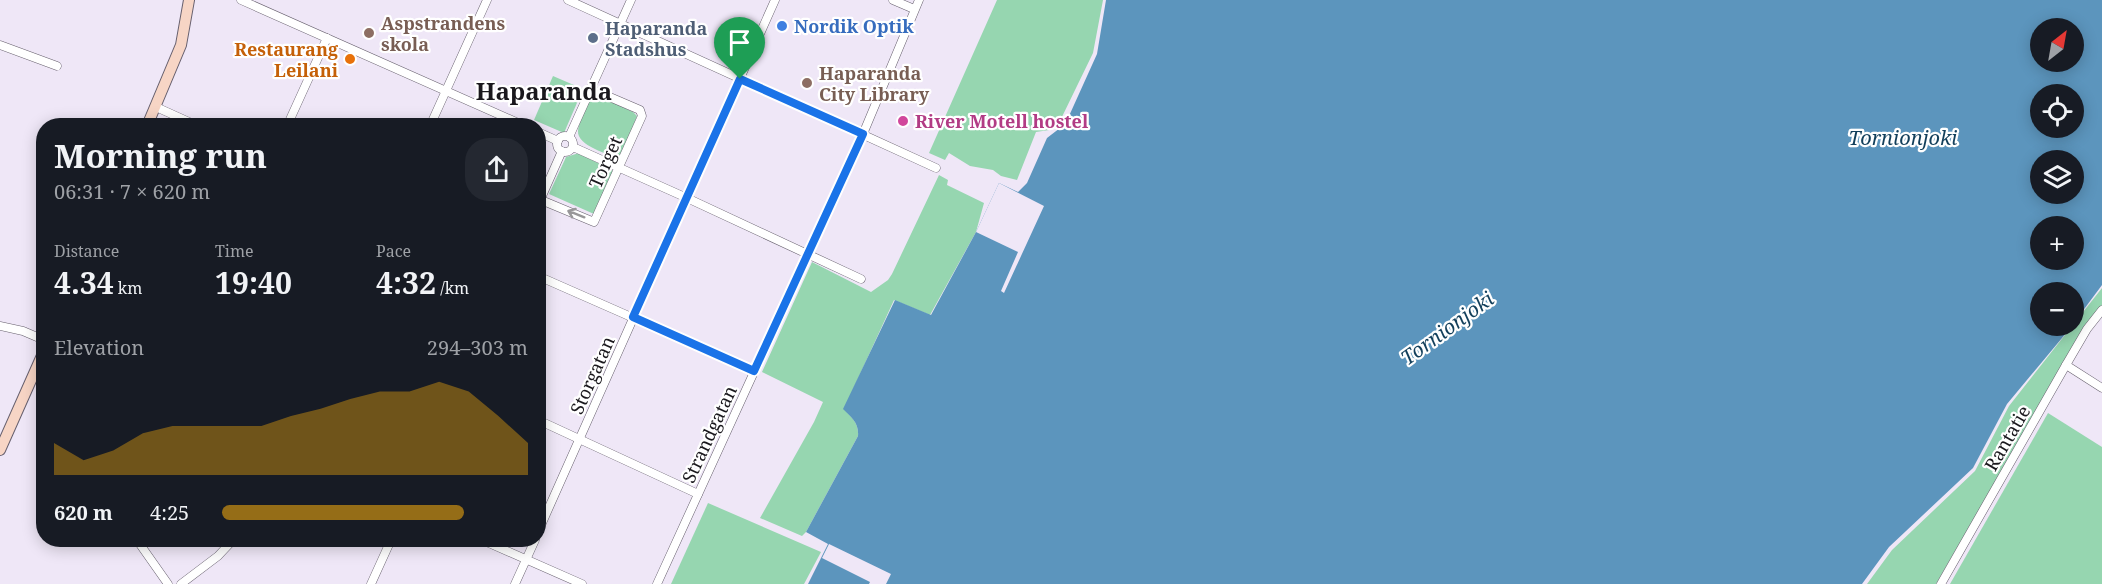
<!DOCTYPE html>
<html lang="en">
<head>
<meta charset="utf-8">
<style>
	body { margin:0; font-family:"Noto Serif",serif; background:#242831; color:#f1f3f6; height:100vh; display:flex; flex-direction:column; font-size:22px; white-space:nowrap }
	* { box-sizing:border-box; margin:0 }
	p { font-size:20px; color:#9ea1a6 }
	.icon { flex:none; width:33px; height:33px; fill:none; stroke:currentColor; stroke-width:2; stroke-linecap:round; stroke-linejoin:round }
	.map { position:relative; flex:1; overflow:hidden }
	.panel { position:absolute; left:36px; top:118px; width:510px; height:429px; display:flex; flex-direction:column; background:#171b24; border-radius:24px; box-shadow:0 3px 15px #0003 }
	.panel>* { flex:none }
	.needle { width:39px; rotate:31deg }
	.tools { position:absolute; left:2030px; top:18px; display:grid; gap:12px }
	.tools a { display:grid; place-items:center; width:54px; height:54px; border-radius:50%; background:#171b24; box-shadow:0 3px 15px #0003; font-size:30px }
	.pin { position:absolute; display:grid; place-items:center; width:51px; height:51px; color:#fff; margin:-62px -26px; border-radius:50% 50% 50% 0; rotate:-45deg; box-shadow:0 0 6px #0007 }
	.pin .icon { rotate:45deg }
	.round { display:grid; place-items:center; flex:none; width:63px; height:63px; border-radius:24px; background:#242831 }
	.overview { display:flex; align-items:center; justify-content:space-between; height:102px; padding:0 18px }
	h1 { font-size:33px; font-weight:700; line-height:45px }
	.stats { display:grid; grid-template-columns:repeat(3,1fr); gap:9px; height:102px; padding:6px 18px }
	.stats div { display:grid; align-content:center }
	.stats b { font-size:30px; font-weight:700 }
	.stats small { font-size:16px; font-weight:400 }
	.stats p { font-size:16px }
	.chart { height:168px; padding:12px 18px }
	.chart p { display:flex; justify-content:space-between }
	.chart svg { width:100%; height:108px; margin-top:6px; fill:#956d17; opacity:.7 }
	ul { padding:0 18px; list-style:none; font-size:20px }
	li { display:grid; grid-template-columns:96px 72px 1fr; align-items:center; height:45px }
	li i { height:15px; border-radius:8px; background:#956d17 }
	.map>svg:first-child { display:block }
</style>
</head>
<body>
<div class="map">
<svg width="2102" height="584" viewBox="0 0 2102 584">
	<rect width="100%" height="100%" fill="#efe7f7"/>
	<g fill="#96d6b0">
		<polygon points="997,0 1103,0 1093,53 1059,123 1049,130 1036,132 1017,180 1001,176 993,170 970,166 949,153 945,160 929,153"/>
		<polygon points="553,76 583,89 564,133 534,120"/>
		<path d="M599,96L633,112L637,116L620,159C609,154 577,146 578,131C578,124 587,107 590,100Z"/>
		<polygon points="579,153 613,171 594,214 549,194 566,157"/>
		<path d="M939,175L948,180L947,185L984,203L976,232L930,315L894,300L844,409C852,418 859,423 858,436L806,532L802,536L760,518L814,422L823,402L762,372L812,262L871,292L888,280L892,274Z"/>
		<polygon points="2102,288 2102,305 2085,327 1936,584 1867,584 1892,550 1975,471 2009,406"/>
		<polygon points="2048,413 2102,447 2102,584 1950,584"/>
		<polygon points="708,503 821,552 804,584 671,584"/>
	</g>
	<path fill="#5c95bd" fill-rule="evenodd" d="M1106,0H2102V285L2073,324V292H2040V326H2072L2007,404L1973,468L1889,547L1862,584H808L828,544L806,532L858,436C859,423 852,418 843,409L895,300L931,315L976,232L999,183L1018,192L1027,183L1047,138L1060,128L1069,116L1097,54ZM2040,28H2073V62H2040ZM2040,94H2073V128H2040ZM2040,160H2073V194H2040ZM2040,226H2073V260H2040Z"/>
	<g fill="#efe7f7">
		<polygon points="999,183 1044,206 1004,293 1001,291 1018,252 976,232"/>
		<polygon points="829,544 891,574 886,584 869,584 870,582 822,558"/>
	</g>
	<g fill="none" stroke-linecap="round" stroke-linejoin="round">
		<g stroke="#665f6d" stroke-width="9">
			<g id="street">
				<polyline points="241,0 525,126"/>
				<polyline points="568,0 936,168"/>
				<polyline points="893,0 914,9"/>
				<polyline points="0,45 57,66"/>
				<polyline points="156,107 198,126"/>
				<polyline points="287,126 327,38"/>
				<polyline points="430,126 487,0"/>
				<polyline points="538,132 558,141"/>
				<circle cx="565" cy="144" r="8"/>
				<polyline points="569,137 631,0"/>
				<polyline points="573,147 687,198 861,279"/>
				<polyline points="541,200 594,222 642,116 640,110 591,89"/>
				<polyline points="538,205 562,151"/>
				<polyline points="538,276 754,371"/>
				<polyline points="0,326 23,331 44,340"/>
				<polyline points="2066,365 2102,388"/>
				<polyline points="538,420 698,494"/>
				<polyline points="538,532 775,0"/>
				<polyline points="137,540 168,584"/>
				<polyline points="482,540 582,584"/>
				<polyline points="181,584 218,556 233,540"/>
				<polyline points="371,584 391,540"/>
				<polyline points="515,584 535,540"/>
				<polyline points="657,584 863,134 919,0"/>
				<polyline points="1941,584 2066,365 2087,329 2102,310"/>
			</g>
		</g>
		<g stroke="#665f6d" stroke-width="12">
			<g id="secondary">
				<polyline points="147,126 181,45 189,0"/>
				<polyline points="0,450 44,351"/>
			</g>
		</g>
		<use href="#street" stroke="#fff" stroke-width="8"/>
		<use href="#secondary" stroke="#f7d5c5" stroke-width="10"/>
	</g>
	<defs><path id="oneway-shaft" d="M-6 0H5M1.5-3L5.5 0L1.5 3" fill="none" stroke-width="1.6" stroke-linecap="round" stroke-linejoin="round" transform="scale(1.5)"/></defs>
	<use stroke="#989799" href="#oneway-shaft" transform="translate(576 214) rotate(-158)"/>
	<g fill="none" stroke-linecap="round" stroke-linejoin="round">
		<g stroke="#fff" stroke-width="12">
			<polygon id="route" points="740,79 863,134 754,371 633,317"/>
		</g>
		<use href="#route" stroke="#1a73e8" stroke-width="8"/>
	</g>
	<circle fill="#3f7fe0" stroke="#fff" stroke-width="2" cx="782" cy="26" r="6"/>
	<g fill="#8d6e63" stroke="#fff" stroke-width="2">
		<circle cx="369" cy="33" r="6"/>
		<circle cx="807" cy="83" r="6"/>
	</g>
	<circle fill="#5c6f8a" stroke="#fff" stroke-width="2" cx="593" cy="38" r="6"/>
	<circle fill="#e8710a" stroke="#fff" stroke-width="2" cx="350" cy="59" r="6"/>
	<circle fill="#d1479c" stroke="#fff" stroke-width="2" cx="903" cy="121" r="6"/>
	<g text-anchor="middle" dominant-baseline="central" stroke-width="4.5" stroke-linejoin="round" paint-order="stroke">
		<g font-size="18" font-weight="bold" fill="#785e54" stroke="#fff" text-anchor="start">
			<text x="381" y="23">Aspstrandens<tspan x="381" dy="21">skola</tspan></text>
			<text x="819" y="73">Haparanda<tspan x="819" dy="21">City Library</tspan></text>
		</g>
		<g font-size="18" font-weight="bold" fill="#366cbe" stroke="#fff" text-anchor="start">
			<text x="794" y="26">Nordik Optik</text>
		</g>
		<g font-size="18" font-weight="bold" fill="#4e5e75" stroke="#fff" text-anchor="start">
			<text x="605" y="28">Haparanda<tspan x="605" dy="21">Stadshus</tspan></text>
		</g>
		<g font-size="18" font-weight="bold" fill="#c56008" stroke="#fff" text-anchor="end">
			<text x="338" y="49">Restaurang<tspan x="338" dy="21">Leilani</tspan></text>
		</g>
		<g font-size="18" font-weight="bold" fill="#b23c85" stroke="#fff" text-anchor="start">
			<text x="915" y="121">River Motell hostel</text>
		</g>
		<g font-size="18" fill="#1a181d" stroke="#fff">
			<text transform="translate(605 162) rotate(-66)">Torget</text>
			<text transform="translate(592 375) rotate(-66)">Storgatan</text>
			<text transform="translate(709 434) rotate(-65)">Strandgatan</text>
			<text transform="translate(2007 438) rotate(-60)">Rantatie</text>
		</g>
		<g font-size="20" font-style="italic" fill="#123f5b" stroke="#fff">
			<text x="1903" y="137">Tornionjoki</text>
			<text transform="translate(1447 328) rotate(-36)">Tornionjoki</text>
		</g>
		<g font-size="24" font-weight="bold" fill="#1a181d" stroke="#fff">
			<text x="544" y="90">Haparanda</text>
		</g>
	</g>
</svg>
<div class="tools">
<a><svg class="needle" viewBox="-14 -14 28 28"><path d="M0-13l5 13h-10z" fill="#e53935"/><path d="M0 13l5-13h-10z" fill="#9ea1a6"/></svg></a>
<a><svg class="icon" aria-label="locate" viewBox="0 0 24 24"><circle cx="12" cy="12" r="6"/><path d="M12 2v4M12 18v4M2 12h4M18 12h4"/></svg></a>
<a><svg class="icon" aria-label="layers" viewBox="0 0 24 24"><path d="M12 4l9 5-9 5-9-5zM3 14l9 5 9-5"/></svg></a>
<a>+</a>
<a>−</a>
</div>
<div class="pin" style="left:740px;top:79px;background:#1e9e55"><svg class="icon" aria-label="arrive" viewBox="0 0 24 24"><path d="M6 21V4h12l-3 4 3 4H6"/></svg></div>
<section class="panel">
<div class="overview"><div><h1>Morning run</h1><p>06:31 · 7 × 620 m</p></div><a class="round"><svg class="icon" aria-label="share" viewBox="0 0 24 24"><path d="M12 15V3M7 8l5-5 5 5M5 13v7h14v-7"/></svg></a></div>
<div class="stats">
<div><p>Distance</p><b>4.34<small> km</small></b></div>
<div><p>Time</p><b>19:40</b></div>
<div><p>Pace</p><b>4:32<small> /km</small></b></div>
</div>
<div class="chart"><p><span>Elevation</span>294–303 m</p>
<svg viewBox="0 0 160 44" preserveAspectRatio="none"><path d="M0 44V31L10 38L20 34L30 27L40 24L50 24L60 24L70 24L80 20L90 17L100 13L110 10L120 10L130 6L140 10L150 20L160 31V44z"/></svg>
</div>
<ul>
<li><b>620 m</b>4:25<i style="width:79%"></i></li>
</ul>
</section>
</div>
</body>
</html>
